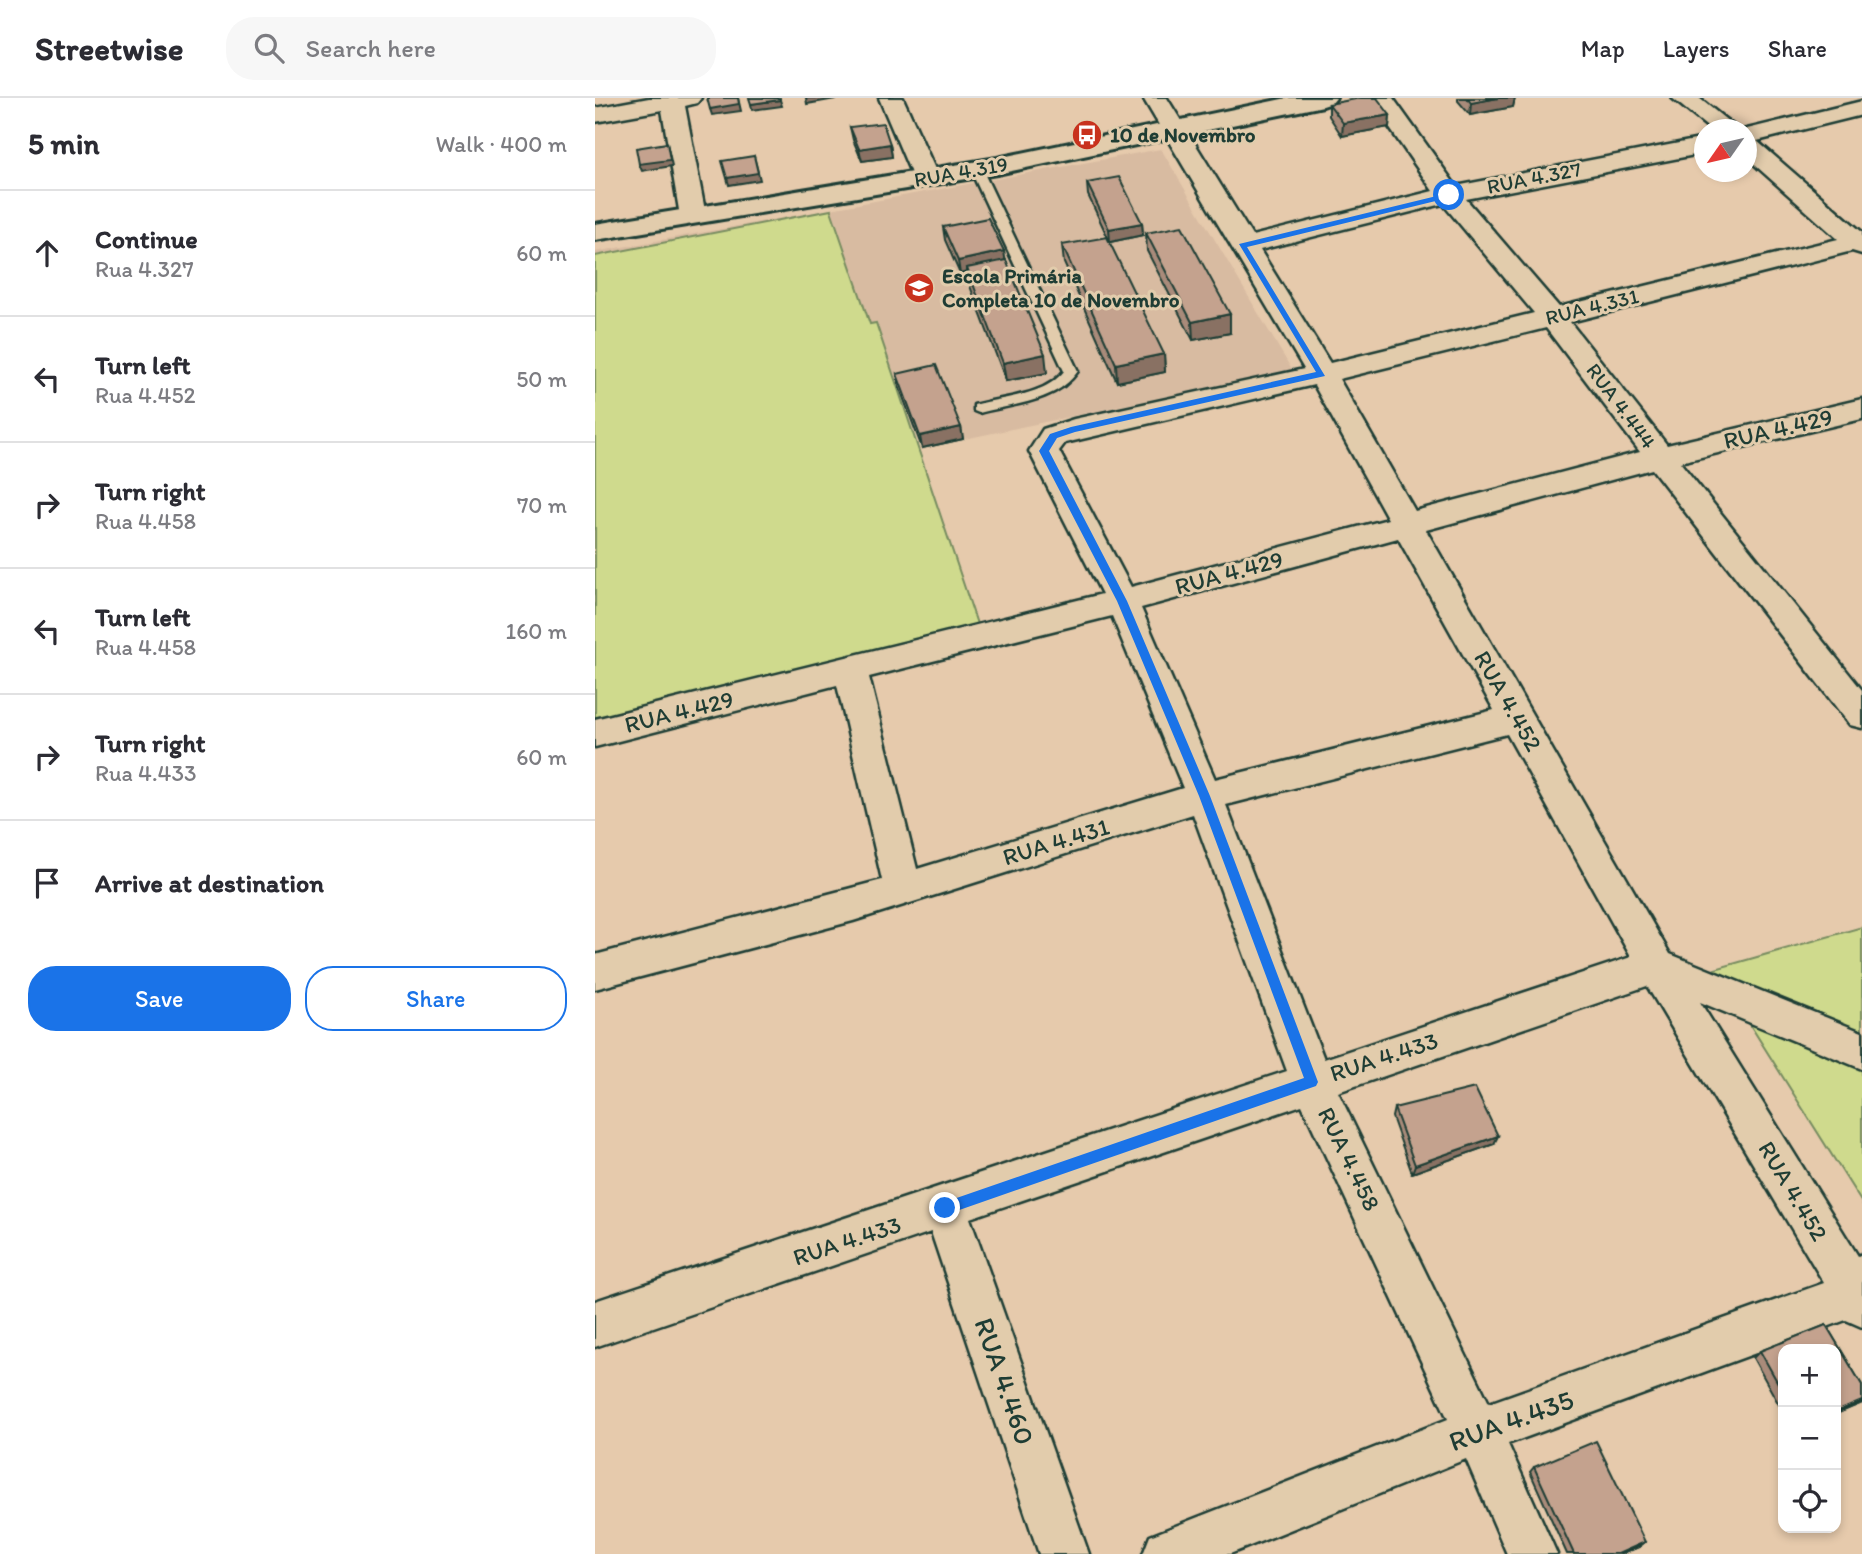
<!DOCTYPE html>
<html lang="en">
<head>
<meta charset="utf-8">
<style>
  body { margin:0; font-family:Itim,sans-serif; background:#f7f7f7; color:#2b2b33 }
  .controls { position:absolute; right:21px; bottom:21px; display:grid; overflow:hidden; border-radius:14px; box-shadow:0 4px 10px #0003 }
  .controls button { width:63px; height:63px; display:grid; place-items:center; padding:0; border:0; border-bottom:2px solid #e1e1e2; background:#fff; color:#2b2b33; font:35px sans-serif }
  .compass { position:absolute; left:1099px; top:21px; width:63px; height:63px; border-radius:50%; background:#fff; box-shadow:0 4px 10px #0003; rotate:236deg }
  .stop { position:absolute; width:21px; height:21px; margin:-16px; border:5px solid #1a73e8; border-radius:50%; background:#fff }
  .stop.end { background:#1a73e8; border-color:#fff; box-shadow:0 2px 7px #0008 }
  .list { margin:0; padding:0; list-style:none }
  h2 { display:flex; justify-content:space-between; align-items:center; height:91px; margin:0; padding:0 28px; font-size:30px }
  h2 small { font-size:23px; font-weight:400; color:#7c7c81 }
  .list li { display:grid; grid-template-columns:46px 1fr auto; gap:21px; align-items:center; box-sizing:border-box; height:126px; padding:0 28px; border-top:2px solid #e1e1e2 }
  .list b { display:block; font-size:26px; white-space:nowrap }
  .list p { margin:0; font-size:23px; white-space:nowrap; color:#7c7c81 }
  .list em { font-size:23px; font-style:normal; color:#7c7c81 }
  .actions { display:flex; gap:14px; padding:21px 28px }
  .actions a { flex:1; padding:16px 0; border:2px solid #1a73e8; border-radius:28px; text-align:center; font-size:24px; color:#1a73e8 }
  .actions .main { background:#1a73e8; color:#fff }
  .icon { flex:none; width:38px; height:38px; fill:none; stroke:currentColor; stroke-width:2; stroke-linecap:round; stroke-linejoin:round }
  .map { position:relative; flex:none; width:1267px; height:1456px; overflow:hidden }
  header { display:flex; align-items:center; gap:42px; box-sizing:border-box; height:98px; padding:0 35px; background:#fff; border-bottom:2px solid #e1e1e2 }
  header strong { font-size:33px }
  nav { display:flex; gap:38px; margin-inline-start:auto; font-size:24px }
  .search { width:490px; height:63px; background:#f7f7f7; display:flex; align-items:center; gap:18px; box-sizing:border-box; padding:0 24px; border-radius:28px; color:#7c7c81; font-size:26px }
  main { display:flex }
  aside { flex:1; background:#fff }
  .map>svg:first-child { display:block }
  .built { fill:#d8bba1 }
  .green { fill:#cfda8d; stroke:#778c60; stroke-width:2 }
  .lines { fill:none; stroke-linecap:round; stroke-linejoin:round }
  .service-casing { stroke:#1f3d34; stroke-width:5 }
  .minor-casing { stroke:#1f3d34; stroke-width:5 }
  .tertiary-casing { stroke:#1f3d34; stroke-width:6 }
  .service { fill:#e2ccac; fill-rule:evenodd }
  .minor { fill:#e2ccac; fill-rule:evenodd }
  .tertiary { fill:#e2ccac; fill-rule:evenodd }
  .wall { fill:#a98b7a; stroke:#1f3d34; stroke-width:2 }
  .shaded-wall { fill:#897163; stroke:#1f3d34; stroke-width:2 }
  .building { fill:#c4a28e; stroke:#1f3d34; stroke-width:2 }
  .route { fill:#1a73e8 }
  .labels { text-anchor:middle; stroke-width:6; stroke-linejoin:round; paint-order:stroke }
  .far-poi-label { font-size:21px; font-weight:bold; fill:#1f3d34; stroke:#e2ccac; text-anchor:start }
  .far-street-label { font-size:21px; fill:#1f3d34; stroke:#e2ccac }
  .street-label { font-size:24px; fill:#1f3d34; stroke:#e2ccac }
  .near-street-label { font-size:28px; fill:#1f3d34; stroke:#e2ccac }
</style>
</head>
<body>
<header>
<strong>Streetwise</strong>
<div class="search"><svg class="icon" aria-label="search" viewBox="0 0 24 24"><circle cx="10" cy="10" r="6"/><path d="M15 15l6 6"/></svg>Search here</div>
<nav><a>Map</a><a>Layers</a><a>Share</a></nav>
</header>
<main>
<aside>
<h2>5 min<small>Walk · 400 m</small></h2>
<ul class="list">
<li><svg class="icon" aria-label="ahead" viewBox="0 0 24 24"><path d="M12 20V5M6 11l6-6 6 6"/></svg><div><b>Continue</b><p>Rua 4.327</p></div><em>60 m</em></li>
<li><svg class="icon" aria-label="left" viewBox="0 0 24 24"><path d="M17 20v-9H6M10 6l-5 5 5 5"/></svg><div><b>Turn left</b><p>Rua 4.452</p></div><em>50 m</em></li>
<li><svg class="icon" aria-label="right" viewBox="0 0 24 24"><path d="M7 20v-9h11M14 6l5 5-5 5"/></svg><div><b>Turn right</b><p>Rua 4.458</p></div><em>70 m</em></li>
<li><svg class="icon" aria-label="left" viewBox="0 0 24 24"><path d="M17 20v-9H6M10 6l-5 5 5 5"/></svg><div><b>Turn left</b><p>Rua 4.458</p></div><em>160 m</em></li>
<li><svg class="icon" aria-label="right" viewBox="0 0 24 24"><path d="M7 20v-9h11M14 6l5 5-5 5"/></svg><div><b>Turn right</b><p>Rua 4.433</p></div><em>60 m</em></li>
<li><svg class="icon" aria-label="arrive" viewBox="0 0 24 24"><path d="M6 21V4h12l-3 4 3 4H6"/></svg><div><b>Arrive at destination</b></div></li>
</ul>
<div class="actions"><a class="main">Save</a><a>Share</a></div>
</aside>
<div class="map">
<svg width="1267" height="1456" viewBox="0 0 1267 1456">
  <rect width="100%" height="100%" fill="#e6caac"/>
  <filter id="ink" filterUnits="userSpaceOnUse"><feTurbulence type="fractalNoise" baseFrequency=".0143" numOctaves="2"/><feDisplacementMap in="SourceGraphic" scale="14" xChannelSelector="R" yChannelSelector="G"/><feConvolveMatrix kernelMatrix="1 2 1 2 8 2 1 2 1" color-interpolation-filters="sRGB"/></filter>
  <g filter="url(#ink)">
    <path class="built" d="M566,51l131,221 -370,78 -47,-125 -280,58v-129z"/>
    <path class="green" d="M236,112l39,114 6,-1 105,313 -386,97v-477z
      M1267,829v276l-147,-234z"/>
    <g class="lines">
      <g class="service-casing">
        <path id="service" d="M381,67l6,4 96,202c-21,31 -65,33 -99,42l-5,-2v-6c29,-8 71,-9 90,-34l-94,-202z"/>
      </g>
      <g class="minor-casing">
        <path id="minor" d="M54,0h52l-4,5 -12,3 21,110 -4,6h-18l-4,-6 -18,-106 -67,12v-14z
          M284,0h24l36,80 -4,5h-18l-4,-5z
          M548,0h24l85,138 181,-45 -64,-93h24l63,88 249,-48v15l-239,46 93,108 279,-68 -91,-81v-28h-4l119,-29v14l-105,26 105,91v22l-10,-3 -282,71 97,123 195,-46v20l-182,43 182,228v38l-12,-3 -198,-256 -226,61 244,424 192,78v37l-162,-67 158,254 4,-2v73l-16,-7 -338,124 49,110h-50l-41,-95 -236,95h-87l7,-18 298,-117 -146,-314 -332,113 119,336h-50l-108,-322 -336,115v-46l692,-230 -94,-257 -340,107 -258,68v-34l287,-75 -45,-195 -242,62v-28l507,-125 -73,-143 14,-22 31,-10 230,-50zM848,106l91,109 -204,50 -70,-113zM951,230l94,124 -225,59 -76,-132zM719,287l74,134 -257,68 -72,-136 6,-8zM803,440l96,172 -279,69 -74,-171zM517,518l71,172 -266,81 -48,-192zM912,636l124,223 -307,102 -98,-254zM1052,888l177,297 -335,120 -151,-311z
          M1077,0h27l40,32h-28z"/>
      </g>
      <g class="tertiary-casing">
        <path id="tertiary" d="M692,0h49l-4,5 -9,3 -326,68 -402,66v-16l402,-66z"/>
      </g>
      <use href="#service" class="service"/>
      <use href="#minor" class="minor"/>
      <use href="#tertiary" class="tertiary"/>
    </g>
    <path class="wall" d="M863,0h57l-2,9 -43,8 -12,-14z
      M734,6l61,11 -1,12 -47,9 -13,-20z
      M255,29l40,17 2,13 -30,4 -9,-21z
      M492,85l55,40 1,12 -33,7 -22,-47z
      M348,129l62,33 42,113 -41,8 -36,-95 -3,-14 -7,2 -15,-34z
      M551,135l84,100 -37,7 -46,-89z
      M467,147l102,109 1,18 -48,10 -53,-119z
      M302,276l64,53 2,12 -41,9 -23,-62z
      M799,1010l100,36 -82,29 -20,-56z
      M1231,1227l36,60v18l-26,11v-65h-53v63l-30,-54 7,-7z
      M939,1369l111,75 -6,5 -17,7h-55l-37,-82z"/>
    <path class="shaded-wall" d="M143,0l3,13 -29,4 -2,-6z
      M211,0h30v1l-29,5z
      M903,0h17l-2,9 -43,8 1,-12z
      M185,2l2,6 -30,4 -1,-6z
      M795,17l-1,12 -47,9 1,-13z
      M72,45l5,23 -30,5 -3,-7z
      M295,46l2,13 -30,4 -3,-12z
      M159,58l6,24 -31,5 -2,-7z
      M547,125l1,12 -33,7 -1,-13z
      M409,153l2,13 -39,4v4l-7,2 -2,-13z
      M635,216v19l-37,7 -1,-18z
      M450,256l2,19 -41,8 -3,-18z
      M569,256l1,18 -48,10 -1,-18z
      M366,329l2,12 -41,9 -2,-12z
      M903,1038l-4,8 -82,29 3,-8z
      M1267,1303v2l-26,11v-2z
      M1050,1444l-6,5 -17,7h-4z"/>
    <path class="building" d="M112,0h31l1,6 -29,5z
      M154,0h31v2l-29,4z
      M766,0h16l13,17 -47,8 -14,-19z
      M872,0h31l-27,5z
      M288,25l7,21 -31,5 -9,-22z
      M72,45l3,17 -31,4 -3,-16z
      M159,58l4,17 -31,5 -5,-17z
      M524,79l23,46 -33,6 -22,-46z
      M393,120l16,33 -46,10 -15,-34z
      M587,128l48,88 -38,8 -46,-89z
      M512,139l57,117 -48,10 -54,-119z
      M411,162l39,94 -42,9 -36,-95z
      M341,267l25,62 -41,9 -23,-62z
      M880,990l23,48 -83,29 -21,-57z
      M1231,1227l36,60v16l-26,11v-63h-53v43l-23,-41z
      M1001,1343l49,101 -27,12h-44l-40,-87z"/>
  </g>
  <path class="route" d="M854,95l3,4 -205,50 78,129 -250,56 -18,6 -8,13 78,150 83,195 108,286 -2,4 -371,129 -4,-2 -2,-5 6,-6 359,-124 -105,-282 -82,-195 -78,-150 11,-17 21,-7 245,-55 -77,-128z"/>
  <defs>
    <g id="bus-disc" transform="scale(1.575)"><circle r="9.5" fill="#c8321e" stroke="#e2ccac"/><path d="M-5-6H5V4H4V6H2V4H-2V6H-4V4H-5ZM-3.5-4V0h7V-4ZM-3.5 1.2v1.5H-2V1.2ZM2 1.2v1.5H3.5V1.2Z" fill="#fff"/></g>
    <g id="school-disc" transform="scale(1.575)"><circle r="9.5" fill="#c8321e" stroke="#e2ccac"/><path d="M0-5L7-2L0 1L-7-2ZM-4 1L0 2.5L4 1V4Q0 6-4 4Z" fill="#fff"/></g>
  </defs>
  <g fill-rule="evenodd">
    <use href="#bus-disc" x="492" y="37"/>
    <use href="#school-disc" x="324" y="190"/>
  </g>
  <g class="labels">
    <g class="far-poi-label">
      <text x="515" y="44">10 de Novembro</text>
      <text x="347" y="185">Escola Primária<tspan x="347" dy="24">Completa 10 de Novembro</tspan></text>
    </g>
    <g class="far-street-label">
      <text transform="translate(366 74) rotate(-10)" y="7">RUA 4.319</text>
      <text transform="translate(939 80) rotate(-11)" y="7">RUA 4.327</text>
      <text transform="translate(997 209) rotate(-14)" y="7">RUA 4.331</text>
      <text transform="translate(1026 308) rotate(53)" y="7">RUA 4.444</text>
    </g>
    <g class="street-label">
      <text transform="translate(1183 331) rotate(-13)" y="8">RUA 4.429</text>
      <text transform="translate(634 475) rotate(-15)" y="8">RUA 4.429</text>
      <text transform="translate(913 603) rotate(60)" y="8">RUA 4.452</text>
      <text transform="translate(84 614) rotate(-14)" y="8">RUA 4.429</text>
      <text transform="translate(461 744) rotate(-17)" y="8">RUA 4.431</text>
      <text transform="translate(789 959) rotate(-18)" y="8">RUA 4.433</text>
      <text transform="translate(754 1061) rotate(64)" y="8">RUA 4.458</text>
      <text transform="translate(1198 1093) rotate(59)" y="8">RUA 4.452</text>
      <text transform="translate(252 1143) rotate(-18)" y="8">RUA 4.433</text>
    </g>
    <g class="near-street-label">
      <text transform="translate(410 1283) rotate(71)" y="10">RUA 4.460</text>
      <text transform="translate(916 1322) rotate(-20)" y="10">RUA 4.435</text>
    </g>
  </g>
</svg>
<div class="controls">
<button>+</button>
<button>−</button>
<button><svg class="icon" aria-label="locate" viewBox="0 0 24 24"><circle cx="12" cy="12" r="6"/><path d="M12 2v4M12 18v4M2 12h4M18 12h4"/></svg></button>
</div>
<svg class="compass" viewBox="-18 -18 36 36"><path d="M0-13l5 13h-10z" fill="#e53935"/><path d="M0 13l5-13h-10z" fill="#7c7c81"/></svg>
<div class="stop" style="left:854px;top:97px"></div>
<div class="stop end" style="left:350px;top:1110px"></div>
</div>
</main>
</body>
</html>
